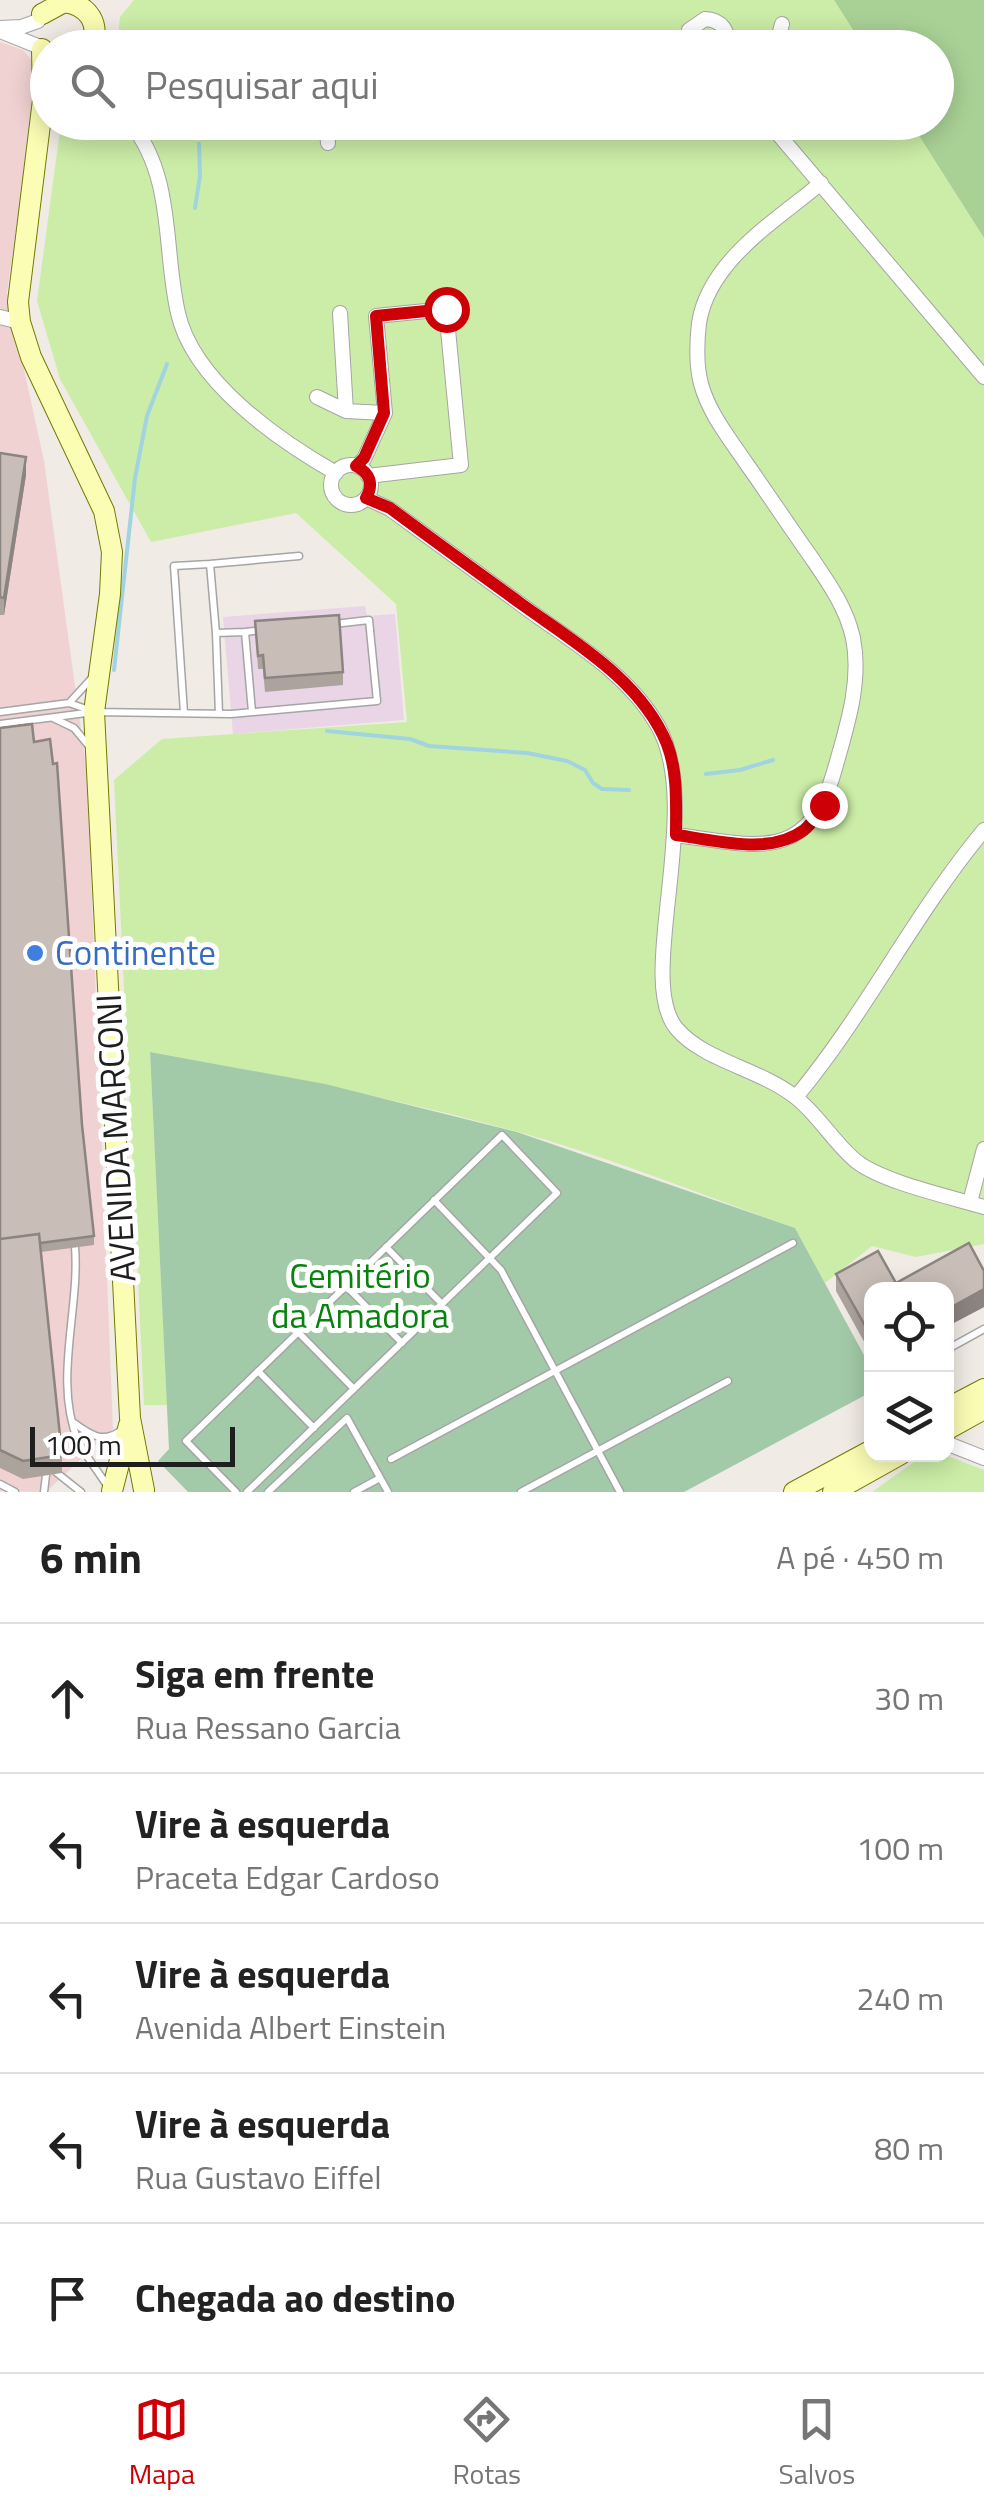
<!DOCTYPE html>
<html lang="pt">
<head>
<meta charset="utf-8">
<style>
  body { margin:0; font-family:"Titillium Web",sans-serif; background:#f6f6f6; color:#222 }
  .controls { position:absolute; right:30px; bottom:30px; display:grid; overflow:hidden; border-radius:20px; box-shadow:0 5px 25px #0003 }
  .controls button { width:90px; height:90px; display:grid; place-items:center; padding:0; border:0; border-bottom:2px solid #e0e0e0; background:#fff; color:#222; font:50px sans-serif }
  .scale { position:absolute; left:30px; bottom:25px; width:205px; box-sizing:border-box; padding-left:10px; border:5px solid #1e1e1e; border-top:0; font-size:28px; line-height:35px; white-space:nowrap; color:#1e1e1e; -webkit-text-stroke:8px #fff; paint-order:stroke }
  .stop { position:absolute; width:30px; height:30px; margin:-22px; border:8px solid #cc0006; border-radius:50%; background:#fff }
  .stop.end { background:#cc0006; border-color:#fff; box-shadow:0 2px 10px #0008 }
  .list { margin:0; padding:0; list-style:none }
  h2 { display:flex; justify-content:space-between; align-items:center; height:130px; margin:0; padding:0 40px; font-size:42px }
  h2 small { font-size:32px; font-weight:400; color:#767676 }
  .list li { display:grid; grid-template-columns:65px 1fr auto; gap:30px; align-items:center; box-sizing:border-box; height:150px; padding:0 40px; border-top:2px solid #e0e0e0 }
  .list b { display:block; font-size:38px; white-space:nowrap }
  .list p { margin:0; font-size:32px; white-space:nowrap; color:#767676 }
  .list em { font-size:32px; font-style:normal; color:#767676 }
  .icon { flex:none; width:55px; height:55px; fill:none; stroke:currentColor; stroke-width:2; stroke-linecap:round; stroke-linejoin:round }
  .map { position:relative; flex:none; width:984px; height:1492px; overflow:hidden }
  .search { position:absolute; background:#fff; box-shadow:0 5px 25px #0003; left:30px; right:30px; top:30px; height:110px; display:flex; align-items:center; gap:25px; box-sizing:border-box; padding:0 35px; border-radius:55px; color:#767676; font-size:38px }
  .sheet { height:880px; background:#fff }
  nav { display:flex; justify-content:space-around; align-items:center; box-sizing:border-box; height:140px; border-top:2px solid #e0e0e0; background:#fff; font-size:28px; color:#767676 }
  nav a { display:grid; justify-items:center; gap:5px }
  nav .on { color:#cc0006 }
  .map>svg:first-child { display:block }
  .commercial { fill:#f1d2d2 }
  .industrial { fill:#e9d5e6 }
  .grass { fill:#cbeda7 }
  .forest { fill:#a9d196 }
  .cemetery { fill:#a3caa8 }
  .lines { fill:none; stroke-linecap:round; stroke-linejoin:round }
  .stream { stroke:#a2d3e0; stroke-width:4 }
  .lane-casing { stroke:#a5a5a5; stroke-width:9 }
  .street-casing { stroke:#a5a5a5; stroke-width:16 }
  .secondary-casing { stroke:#717a00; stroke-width:22 }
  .lane { stroke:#fff; stroke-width:6 }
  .street { stroke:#fff; stroke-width:14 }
  .secondary { stroke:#fbfdb5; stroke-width:20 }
  .wall { fill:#aca39d }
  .shaded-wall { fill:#8c8480 }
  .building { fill:#c8bdb7; stroke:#8c8480; stroke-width:2.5 }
  .route { stroke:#cc0006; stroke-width:12 }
  .shop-dot { fill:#3f7fe0; stroke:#fff; stroke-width:4 }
  .labels { text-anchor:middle; stroke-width:10; stroke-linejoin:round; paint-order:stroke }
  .shop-label { font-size:35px; fill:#366cbe; stroke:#fff; text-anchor:start }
  .street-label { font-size:35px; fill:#1e1e1e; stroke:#fff }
  .park-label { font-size:35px; fill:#06820d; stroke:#fff }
</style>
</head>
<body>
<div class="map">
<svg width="984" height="1492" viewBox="0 0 984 1492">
  <rect width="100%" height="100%" fill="#f0ebe4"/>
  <path class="commercial" d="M0,42l23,8 7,8 8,23 -31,211 37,169 43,312 26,656 -67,63 -46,-1z"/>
  <path class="industrial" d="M365,606l2,10 28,-2 9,106 -171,14 -10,-117z"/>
  <path class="grass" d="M134,0h700l30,47 -747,1 3,-31z
    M61,123h850l73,115v1006l-68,13 -44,-11 -47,37 -30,-55c-93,-33 -185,-71 -280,-97 -121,-33 -242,-57 -365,-79l17,353h-23l-30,-625 48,-41 245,-17 -11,-118 -100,-91 -145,29 -91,-163 -23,-78z
    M924,1455h21l39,15v22h-112z"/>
  <path class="forest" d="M834,0h150v238l-73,-115 25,-1v-74l-72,-1z"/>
  <path class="cemetery" d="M150,1052l175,32 192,48 278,96 76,140v24l-187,100h-496l-30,-31 11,-12z"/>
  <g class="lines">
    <path class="stream" d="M195,208l5,-32 -1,-32
      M114,670l21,-192 12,-62 20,-52
      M327,731l83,8 19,7 98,7 40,8 18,9 8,13 9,6 27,1
      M706,774l34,-4 33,-10"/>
    <g class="lane-casing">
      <path id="lane" d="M210,564l89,-8
        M216,633l29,-1
        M70,702l21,-23
        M0,712l69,-9 23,8
        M252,712l-7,-80 17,-2
        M184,713l-10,-147 36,-2 6,69 3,81
        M53,718l21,10 15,18
        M0,724l94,-12 137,2 146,-13 -8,-81 -35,4
        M434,1200l67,70 119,222
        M75,1247c5,62 -22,134 3,194 8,16 20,30 30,46
        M386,1247l56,57
        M346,1286l56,57
        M298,1332l56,57
        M946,1350l38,-21
        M258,1371l56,57
        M74,1423c15,11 29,21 46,8
        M391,1459l402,-216
        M57,1473l24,19
        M0,1484l15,8
        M44,1492l2,-17
        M236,1492l-50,-51 316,-306 55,58 -310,299
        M268,1492l79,-74 41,74
        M354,1492l26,-14
        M521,1492l207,-111"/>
    </g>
    <g class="street-casing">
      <path id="street" d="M0,28l21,-1 17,-6
        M0,31l40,16
        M689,48v-18l16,-11c17,1 25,12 21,29
        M776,48l6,-24
        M130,122c45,56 33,126 48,191 15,68 100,127 158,160
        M326,122l2,21
        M768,122l216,255
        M340,313l6,98
        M0,317l20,5
        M317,397l29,14 39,2
        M331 485a20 20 0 1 1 40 0a20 20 0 1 1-40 0Z
        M357,466l7,-7 21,-46 -9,-97 70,-7 15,156 -93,11
        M366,498l24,11c47,34 94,68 140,102 46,33 100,65 128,115 47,84 -24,254 19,303 26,31 82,40 117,67 24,18 39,46 62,65 26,21 95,36 128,46
        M676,835c79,10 131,30 158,-63 12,-43 28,-89 19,-134 -7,-31 -25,-56 -42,-81 -22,-31 -43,-63 -65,-94 -17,-25 -37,-50 -45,-79 -5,-19 -4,-43 -2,-61 10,-63 77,-102 122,-140
        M796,1097c70,-84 118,-183 188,-267
        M970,1202l14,-53
        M946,1443l38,15"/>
    </g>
    <g class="secondary-casing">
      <path id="secondary" d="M42,14l22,-12c25,3 37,22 27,46
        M42,49l1,51 -25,202 2,20 11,35 73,154 8,41 -2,42 -16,118 36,706 14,72
        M946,1409l38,-20
        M946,1430l38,-21
        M112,1491l17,-66
        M794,1492l78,-42
        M833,1492l68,-38"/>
    </g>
    <use href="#lane" class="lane"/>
    <use href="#street" class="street"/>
    <use href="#secondary" class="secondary"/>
  </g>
  <path class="wall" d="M0,453l26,22 -22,140h-4z
    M255,621l88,51v13l-78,7 -2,-23h-5z
    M0,728l82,397 12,111v9l-53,7 21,203v18l-39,6 -23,-11z
    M984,1271v36l-38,20v-37h-74v66l-36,-65v-17l60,9z"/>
  <path class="shaded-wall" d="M26,457v18l-22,140v-17z
    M984,1289v18l-38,20v-17z"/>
  <path class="building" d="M0,453l26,4 -22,141 -4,-1z
    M339,615l4,57 -78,6 -2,-23 -5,1 -3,-35z
    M32,724l2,18 16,-3 3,25 4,-1 25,362 12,111 -54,7 -1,-9 -39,5v-511z
    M39,1234l23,221 -39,6 -23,-11v-211z
    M969,1243l15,28v18l-38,21v-20h-74v48l-36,-64 42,-23 18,32z"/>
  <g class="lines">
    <path class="route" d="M446,309l-70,7 8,97 -20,45 -8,8c14,7 18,18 10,32l24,10c43,32 86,63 130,95 54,39 121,77 147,141 11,29 9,60 9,91 40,5 93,21 128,-5 8,-6 14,-17 20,-25"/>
  </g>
  <circle class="shop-dot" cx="35" cy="953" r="10"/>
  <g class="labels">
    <g class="shop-label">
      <text x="55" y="965">Continente</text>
    </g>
    <g class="street-label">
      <text transform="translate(116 1138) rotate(-93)" y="12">AVENIDA MARCONI</text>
    </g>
    <g class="park-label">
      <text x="360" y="1288">Cemitério<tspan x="360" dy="40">da Amadora</tspan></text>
    </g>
  </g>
</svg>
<div class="controls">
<button><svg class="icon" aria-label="locate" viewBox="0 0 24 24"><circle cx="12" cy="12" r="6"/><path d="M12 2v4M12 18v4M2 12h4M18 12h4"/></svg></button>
<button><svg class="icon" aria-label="layers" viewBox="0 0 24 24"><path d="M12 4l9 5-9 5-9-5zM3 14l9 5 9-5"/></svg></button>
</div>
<div class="scale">100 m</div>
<div class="stop" style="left:446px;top:309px"></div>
<div class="stop end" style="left:824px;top:805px"></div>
<div class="search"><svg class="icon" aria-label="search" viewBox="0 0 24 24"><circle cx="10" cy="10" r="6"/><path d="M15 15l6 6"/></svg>Pesquisar aqui</div>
</div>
<section class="sheet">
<h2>6 min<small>A pé · 450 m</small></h2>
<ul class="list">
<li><svg class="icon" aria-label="ahead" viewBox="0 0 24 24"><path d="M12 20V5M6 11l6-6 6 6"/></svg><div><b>Siga em frente</b><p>Rua Ressano Garcia</p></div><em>30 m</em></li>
<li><svg class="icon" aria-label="left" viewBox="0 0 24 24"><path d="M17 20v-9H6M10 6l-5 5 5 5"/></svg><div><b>Vire à esquerda</b><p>Praceta Edgar Cardoso</p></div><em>100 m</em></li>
<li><svg class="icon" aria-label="left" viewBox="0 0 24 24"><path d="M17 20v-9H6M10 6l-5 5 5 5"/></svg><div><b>Vire à esquerda</b><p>Avenida Albert Einstein</p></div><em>240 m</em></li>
<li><svg class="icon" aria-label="left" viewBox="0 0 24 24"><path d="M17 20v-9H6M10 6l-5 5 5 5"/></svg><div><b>Vire à esquerda</b><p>Rua Gustavo Eiffel</p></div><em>80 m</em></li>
<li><svg class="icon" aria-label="arrive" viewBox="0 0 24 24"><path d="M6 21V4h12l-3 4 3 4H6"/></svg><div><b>Chegada ao destino</b></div></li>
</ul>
</section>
<nav>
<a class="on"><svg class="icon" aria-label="map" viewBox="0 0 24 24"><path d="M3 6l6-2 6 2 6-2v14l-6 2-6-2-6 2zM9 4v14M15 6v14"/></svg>Mapa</a>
<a><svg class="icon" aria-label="directions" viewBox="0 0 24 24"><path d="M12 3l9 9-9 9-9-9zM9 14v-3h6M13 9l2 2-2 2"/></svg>Rotas</a>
<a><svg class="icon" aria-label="saved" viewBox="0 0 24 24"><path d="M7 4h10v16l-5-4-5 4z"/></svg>Salvos</a>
</nav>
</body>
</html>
